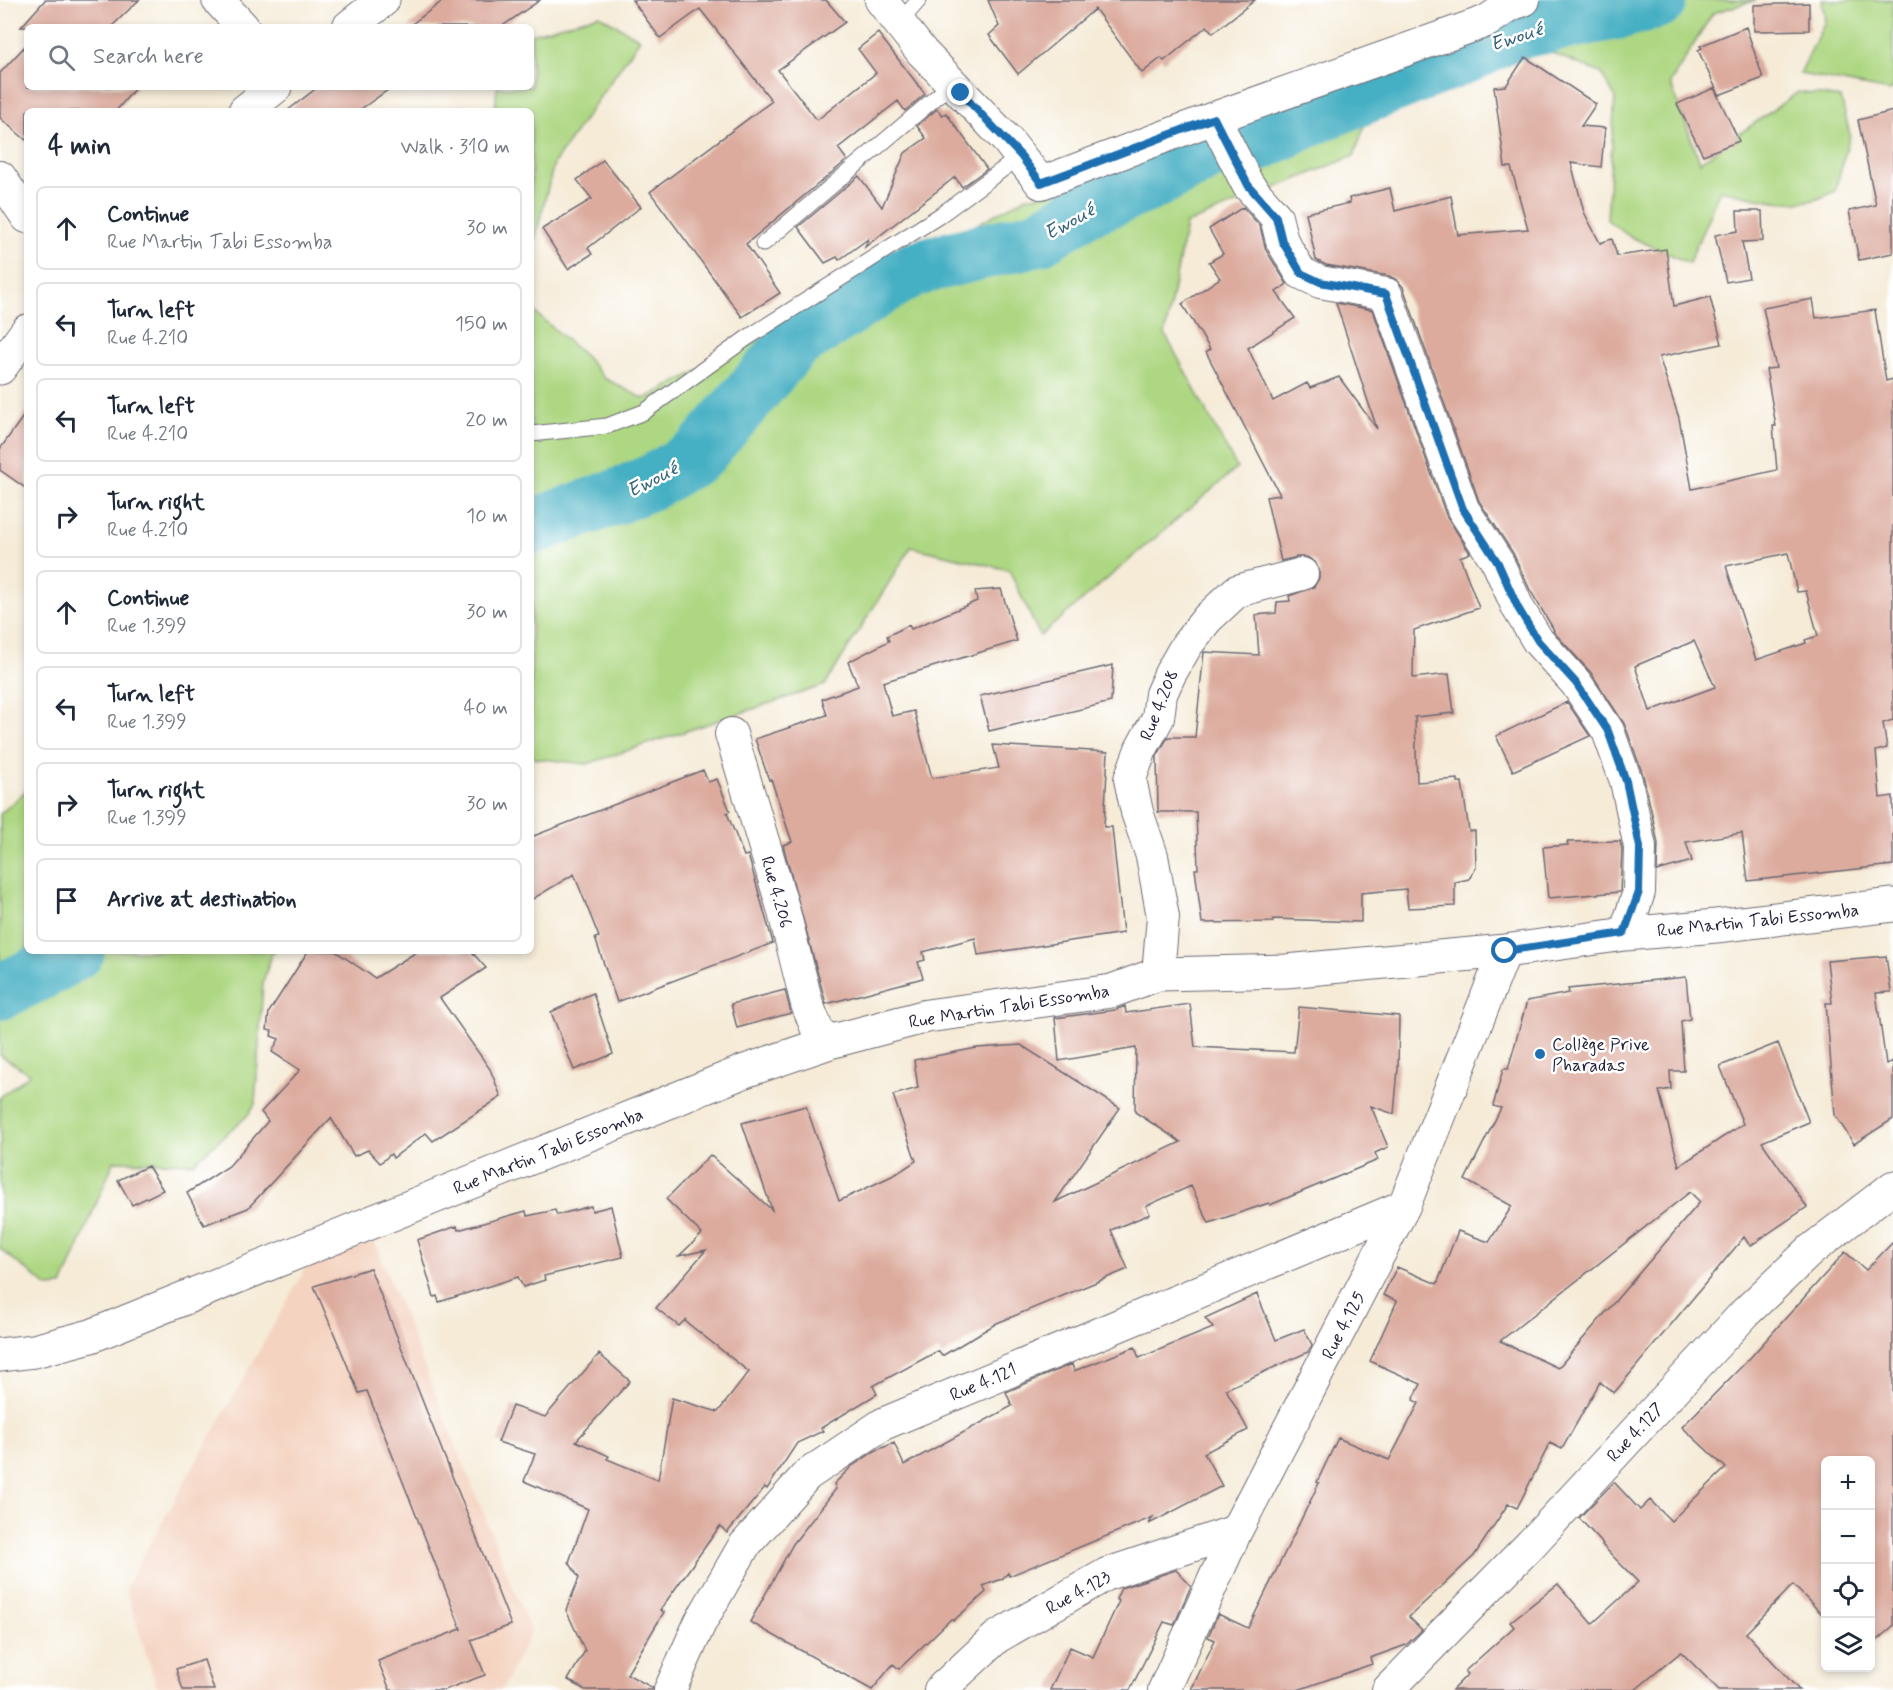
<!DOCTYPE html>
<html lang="en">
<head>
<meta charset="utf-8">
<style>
  body { margin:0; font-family:Mynerve,sans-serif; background:#f6f6f7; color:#1f2937 }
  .controls { position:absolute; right:18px; bottom:18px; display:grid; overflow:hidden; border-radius:9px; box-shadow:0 3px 9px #0003 }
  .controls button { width:54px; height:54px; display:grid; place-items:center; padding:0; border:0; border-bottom:2px solid #e0e1e3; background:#fff; color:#1f2937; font:30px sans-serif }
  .stop { position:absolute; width:18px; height:18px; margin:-14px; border:4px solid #1f6fb2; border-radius:50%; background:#fff }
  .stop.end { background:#1f6fb2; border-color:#fff; box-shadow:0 2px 6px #0008 }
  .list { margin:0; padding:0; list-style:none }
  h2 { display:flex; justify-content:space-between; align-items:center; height:78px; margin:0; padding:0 24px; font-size:26px }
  h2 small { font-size:20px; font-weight:400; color:#747a83 }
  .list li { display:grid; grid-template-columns:39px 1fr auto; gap:18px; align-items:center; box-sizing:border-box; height:84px; margin:0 12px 12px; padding:0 12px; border:2px solid #e0e1e3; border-radius:9px }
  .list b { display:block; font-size:22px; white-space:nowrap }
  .list p { margin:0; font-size:20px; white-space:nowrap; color:#747a83 }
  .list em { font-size:20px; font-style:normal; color:#747a83 }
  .icon { flex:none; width:33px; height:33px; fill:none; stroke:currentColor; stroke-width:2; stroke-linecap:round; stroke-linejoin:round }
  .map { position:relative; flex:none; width:1893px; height:1690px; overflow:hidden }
  .search { position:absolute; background:#fff; box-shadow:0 3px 9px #0003; left:24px; top:24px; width:510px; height:66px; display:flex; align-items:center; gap:15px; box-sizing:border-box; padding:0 21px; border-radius:9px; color:#747a83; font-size:22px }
  .panel { position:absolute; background:#fff; box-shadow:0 3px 9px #0003; left:24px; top:108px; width:510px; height:846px; border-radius:9px }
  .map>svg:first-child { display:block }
  .built { fill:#f4d3c0 }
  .green { fill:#add782; stroke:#687c5e; stroke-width:1.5 }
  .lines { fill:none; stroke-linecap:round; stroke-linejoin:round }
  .river { stroke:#45afc3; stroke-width:56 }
  .building { fill:#dcab9e; fill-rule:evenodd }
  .lane-casing { stroke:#6c6872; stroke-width:17 }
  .street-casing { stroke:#6c6872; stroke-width:34 }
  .secondary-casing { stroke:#6c6872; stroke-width:35 }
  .primary-casing { stroke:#6c6872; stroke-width:35 }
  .lane { stroke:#fff; stroke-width:15 }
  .street { stroke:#fff; stroke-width:32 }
  .secondary { stroke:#fff; stroke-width:33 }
  .primary { stroke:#fff; stroke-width:33 }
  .route { stroke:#1f6fb2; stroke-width:8 }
  .poi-dot { fill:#1f6fb2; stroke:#fff; stroke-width:2 }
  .labels { text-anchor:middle; stroke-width:5; stroke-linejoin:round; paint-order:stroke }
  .street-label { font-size:18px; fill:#22223b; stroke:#fff }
  .poi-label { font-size:18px; fill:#22223b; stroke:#fff; text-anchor:start }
  .water-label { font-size:20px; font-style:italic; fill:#326178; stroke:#fff }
</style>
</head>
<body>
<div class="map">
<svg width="1893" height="1690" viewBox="0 0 1893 1690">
  <rect width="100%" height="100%" fill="#fff"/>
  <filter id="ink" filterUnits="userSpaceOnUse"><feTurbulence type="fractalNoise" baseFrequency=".0167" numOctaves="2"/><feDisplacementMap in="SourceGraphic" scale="12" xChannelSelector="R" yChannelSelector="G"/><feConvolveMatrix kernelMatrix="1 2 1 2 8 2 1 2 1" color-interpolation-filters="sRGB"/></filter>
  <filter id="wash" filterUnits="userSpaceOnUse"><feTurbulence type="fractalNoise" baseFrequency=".008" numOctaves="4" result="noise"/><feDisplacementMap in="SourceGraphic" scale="24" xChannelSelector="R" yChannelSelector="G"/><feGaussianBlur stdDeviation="1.35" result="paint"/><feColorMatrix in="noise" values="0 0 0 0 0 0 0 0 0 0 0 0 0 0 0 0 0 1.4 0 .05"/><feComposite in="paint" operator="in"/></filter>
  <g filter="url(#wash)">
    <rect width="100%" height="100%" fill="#f5ebd7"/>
    <path class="built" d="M374,1241l157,391 -29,58h-344l-33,-102 182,-322z"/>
    <path class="green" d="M1522,0h234l-43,13 -43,70 30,79 98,-70 43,6 9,37 -15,56c-35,22 -77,6 -115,-1l-31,73 -60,-27 -22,-16 8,-123 -14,-24 -79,-32 -82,35 -70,34 -16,46 -168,68 -21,110 72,134 -197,168 -31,-66 -98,-23 -86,138 -238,79 -54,-6 -2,-5v-444l54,47 19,22 40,21 242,-125 141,-77 39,-7z
      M1822,0h71v88l-3,3 -90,-17 25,-53z
      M599,15l41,24 -86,124 -23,93v-145h-36l2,-24h34v-53z
      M27,790v161h249l-4,2 -9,29 -8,122 -8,12 -54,47 -79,-2 -52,125 -14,1 -48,-38v-152l30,-23 -30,-19v-241z"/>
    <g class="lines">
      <path class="river" d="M531,527l85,-30 38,-16 44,-26 96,-112 109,-69 24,-9 112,-27 47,-29 61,-24 73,-38 37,-3 68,-32 146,-58 43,-22 107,-21 38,-11
        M0,992l51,-25 26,-16"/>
    </g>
    <g id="blocks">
      <path class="building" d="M45,0h94l-28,27h-90z
        M444,0h96l-39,27h-93z
        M632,0h194l19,22 -67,48 39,50 59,-47 -18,-24 20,-16 47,61 -20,17 -7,-10 -60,47 9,12 -101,84 34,49 -38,24 -92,-125 122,-91 -72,-92 -40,29z
        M988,0h267l-42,33 -6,-7 -43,35 -3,-3 -19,15 -47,-64 -77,65 -29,-39 10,-9z
        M1809,3v27l-55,1v-26z
        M1746,27l17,51 -44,17 -21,-45 4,-2 -2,-2z
        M27,44v43h109l-20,24h-89v30l-27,-23v-45z
        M1525,57l71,47 -15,22 24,2 -4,39 -30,-4 13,49 16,31 12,-4 5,17 49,-7 8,57 36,-9 12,47 -63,13 20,61 13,71 85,-19 -4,-44h3l-10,-57 10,-1 -13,-60 50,-9 3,19 59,-8 11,71 7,-2v341l-10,3 4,25 -11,3 4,47 13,-2v69l-145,16 -6,-48 -56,9 6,19 -35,10 1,-27 -6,-30 -9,-39 -18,-50 -34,-52 -38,-42 1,-1 -24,-40 -17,-37 -34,-52 -76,-214 -6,-7 -8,-4 -63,-11 -10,-5 -10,-47 44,-10 -1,-5 41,-10 5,23 56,-15 7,39 70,-6 -17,-62h-6l-11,-80 12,-1zM1788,553l9,39 9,-1 12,45 -13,4 1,3 -50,17 -30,-94zM1694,641l21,46 -65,24 -15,-45z
        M318,87h74l-34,24h-71z
        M1714,88l25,53 -36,14 -26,-51z
        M937,109l5,6 4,-2 41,56 -25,18 -7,-10 -90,70 3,-8 -29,21 -2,-3 -12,6 -27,-36 61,-51 23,31 23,-54 21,-15 -9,-12z
        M1893,111v142l-34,7 -10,-49 27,-6 -18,-85z
        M603,160l38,47 -53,41 4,6 -24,15 -26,-40 50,-30 -15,-19z
        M1243,207l17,19 6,24 21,34 -11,8 19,26 -47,30 25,53 34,-18 3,5 29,-11 38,52 -41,-126 37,7 73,205 24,38 -10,4 19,51 -65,22 -1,48 36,-4 5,39 -39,4 2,65 41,-3v3h4l7,49h6l1,37 -7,11 -14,3v24l-47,2 -2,-19 -45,4v29l-88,-3v3l-71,1 -7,-54h3l-2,-57h-38l-1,-56 11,-19h27l9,-85 55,3 -3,-40 20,-2 1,-11 13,-1 -1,-5 25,-9 5,-9v-8l-4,-8 -8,-5h-10l-16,4 -15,-64 14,-2 -74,-143 4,-3 -28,-45 38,-26 -11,-16 14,-8 -14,-25z
        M1737,211h25l1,30 -21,1 7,36 -23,4 -11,-47 23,-4z
        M27,411v78l-27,-19v-21z
        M1001,589l16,52 -134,41 9,34 22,-5 18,67 67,-10 -6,-23 115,7 -4,75h8l11,106 -145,22 -3,-17 -52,14 2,8 -7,2 5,16 -97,26 -43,-159 9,-3 -21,-63 -2,1 -14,-41 72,-24 -5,-16 36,-13 -10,-24 41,-21 -2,-5 22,-11 2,4 66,-28 -2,-10z
        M1113,665l-2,37 -122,29 -9,-35z
        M1567,702l23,34 -77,35 -17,-35z
        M703,770l5,12 9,-3 13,32 -3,2 17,43 4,-1 25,88 -156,59 -22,-64 4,-1 -25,-63 -43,26v-63z
        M1620,841l2,8 -2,43 -72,6 -5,-51 25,-2 -1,-3z
        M308,951h27l40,27 43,-27h53l15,17 -46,30 50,71 11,28 -68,44 -7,-8 -33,25 -2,-4 -11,9 -12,-13 -14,6 -23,-38 -83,90 -44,17 -17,-32 42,-27 39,-45 -7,-9 39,-42 -28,-18 7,-13 -8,-3 1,-5 -5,-1 2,-18z
        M1886,956l5,36 -15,1 10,71 7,-3v58l-39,25 -19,-29 -9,-112h6l-5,-42z
        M1686,977l4,42 -9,2 3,50h-14l1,18 -12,2 20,75 64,-42 -23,-58 58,-23 31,79 -47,20 45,65 -57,39 -6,-9 -130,156 -14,-11 -38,67 -12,-6 -33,65 -9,-4 -34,52 -65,61 13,13 -16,15 -36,13 2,6 -74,26h-107l24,-50 -7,-3 10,-23 30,14 71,-145 -2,-1 21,-44 51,22 30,-57 -6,-3 8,-16 -51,-23 27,-60 -14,-6 14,-28 40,17 21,-53 31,11 23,-36 -47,-26 36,-72 -8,-2 10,-37h5l19,-68 42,-8 -1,-4zM1690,1192l10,10 -142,166 -58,-27z
        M785,990l6,23 -54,15 -6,-24z
        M593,993l20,61 -39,16 -23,-58z
        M1190,1004l5,43 99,5 5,-45 100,9 -1,53 -4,45 -23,-8 17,41 -13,6 3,7 -108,45 -1,-2 -60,20 -18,-37 -45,20 4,8 -39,16 17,39 -131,54 -55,33 -4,-5 -65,35 4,8 -56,34 2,3 -26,12 -30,46 -2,-2 -38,46 -7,-7 -60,84 4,2 -37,62 26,14 -1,2h-67l-17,-10 17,-29 -19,-41 13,-32 -10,-16 19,-53 -64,-28 11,-27 -37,-12 14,-36 33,11 54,-63 31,27 -54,60 33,15 -2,3 51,21 14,-82 46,14 31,-40 -64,-51 1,-2 -7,7 -23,-18 50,-58 -27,6 23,-22 -36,-35 44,-44 62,55 -30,-87 64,-17 33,95 57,-27 20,-13 -23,-66 25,-7 -4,-28 63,-12 44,-3 99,63 -65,94 126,-60 -46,-30 1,-64 -77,13 -4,-43 60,-8 10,-4 1,7z
        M148,1166l15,24 -31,15 -14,-25z
        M591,1206l1,5 19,-5 12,51 -79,19 1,4 -22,7 -5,-10 -79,25 -2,-6 -3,1 -17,-57 40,-14 1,4 68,-19 1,5 28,-6 2,5z
        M1893,1242v384l-23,20v-185h-44v157l-33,-33 -47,48 53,57h-80l-38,-38 -46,38h-183l16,-16 -3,-3 49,-44 -4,-5 48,-38 34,40 46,-42 -36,-37 1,-1 -24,-26 35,-36 26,28 10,-10 21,21 55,-53 -44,-41 67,-68 96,-107 21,18z
        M370,1268l141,357 -40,15 14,35 -41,15h-54l-12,-29 83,-32 -94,-238 -8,2 -45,-107z
        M1257,1294l19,46 28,-11 8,16 -4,7 -82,37 22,41 -44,23 18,33 -73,38 4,-7 -144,59 -1,-3 -6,6 -19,7 3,6 -33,29 -2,-2 -52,50 -6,-5 -21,26 -122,-68 43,-78 43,-55 -2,-5 17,-17 24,-16 19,-8 10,22 108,-59 -6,-14 66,-28 2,7 61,-24 4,11 74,-30 -8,-10z
        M1176,1570l15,16 -17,39 -10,-3 -34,68h-80l20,-43 23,10 26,-56 -3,-2 5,-11z
        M204,1660l10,30h-31l-7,-21z"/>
    </g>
  </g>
  <g filter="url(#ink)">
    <use href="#blocks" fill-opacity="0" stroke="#6c6872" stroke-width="1.5"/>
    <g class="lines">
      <g class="lane-casing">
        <path id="lane" d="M900,22l19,-22
          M763,244l190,-161
          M531,434l76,-8 37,-14 103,-74 192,-122 82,-60"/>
      </g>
      <g class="street-casing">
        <path id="street" d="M218,0l25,27
          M881,0l41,52 85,88 34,43 173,-65 34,67 28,32 6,24 19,32 19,9 66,12 77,215 35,54 20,45 20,33 38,42 32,48 18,50 14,66 -1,45 -14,42
          M1214,118l273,-97 23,-16 14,-5
          M0,177l27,40
          M731,734l52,174 24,96 12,30 14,7
          M1158,974l5,-57 -11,-61 -15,-44 -7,-33 11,-30 17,-31 3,-24 9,-20 16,-28 21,-27 30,-28 65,-17
          M670,1690l30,-67 44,-77 63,-71 76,-51 521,-218
          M940,1690l57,-53 110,-63 129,-43
          M1164,1690l72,-159 168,-325 101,-255
          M1388,1690l143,-146 215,-232 65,-62 82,-63"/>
      </g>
      <g class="secondary-casing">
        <path id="secondary" d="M349,27l34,-27
          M245,111l30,-24
          M0,368l27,-37"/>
      </g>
      <g class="primary-casing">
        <path id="primary" d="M0,1355l34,-4 57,-15 654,-265 88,-30 94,-25 185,-25 46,-17 128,-3 219,-20 120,-17 91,-8 177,-21"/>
      </g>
      <use href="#lane" class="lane"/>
      <use href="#street" class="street"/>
      <use href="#secondary" class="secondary"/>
      <use href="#primary" class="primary"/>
    </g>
  </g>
  <g class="lines" filter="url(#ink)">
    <path class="route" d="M961,93l60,63 20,27 173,-65 34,67 28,32 6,24 19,32 19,9 66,12 77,215 35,54 20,45 20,33 38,42 32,48 18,50 14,66 -1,45 -15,41 -119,18"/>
  </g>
  <circle class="poi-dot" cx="1540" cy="1054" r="6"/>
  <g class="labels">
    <g class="street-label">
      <text transform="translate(1159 705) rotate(-68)" y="6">Rue 4.208</text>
      <text transform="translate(777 892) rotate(74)" y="6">Rue 4.206</text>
      <text transform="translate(1758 920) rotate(-6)" y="6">Rue Martin Tabi Essomba</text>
      <text transform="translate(1009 1006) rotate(-9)" y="6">Rue Martin Tabi Essomba</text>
      <text transform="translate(548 1151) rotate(-22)" y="6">Rue Martin Tabi Essomba</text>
      <text transform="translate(1343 1325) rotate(-63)" y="6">Rue 4.125</text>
      <text transform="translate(983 1382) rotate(-23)" y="6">Rue 4.121</text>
      <text transform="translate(1635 1432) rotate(-47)" y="6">Rue 4.127</text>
      <text transform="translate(1078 1592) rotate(-29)" y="6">Rue 4.123</text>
    </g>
    <g class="poi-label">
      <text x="1552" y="1050">Collège Prive<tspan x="1552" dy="21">Pharadas</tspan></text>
    </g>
    <g class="water-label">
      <text transform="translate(1516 36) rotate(-18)" y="7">Ewoué</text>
      <text transform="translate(1069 221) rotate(-29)" y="7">Ewoué</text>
      <text transform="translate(652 479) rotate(-27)" y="7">Ewoué</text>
    </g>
  </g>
</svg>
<div class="controls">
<button>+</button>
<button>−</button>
<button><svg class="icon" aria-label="locate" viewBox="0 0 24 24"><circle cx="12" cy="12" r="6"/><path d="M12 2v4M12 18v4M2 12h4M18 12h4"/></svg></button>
<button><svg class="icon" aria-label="layers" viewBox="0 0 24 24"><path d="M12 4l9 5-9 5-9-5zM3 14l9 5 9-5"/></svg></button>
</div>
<div class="stop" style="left:1505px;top:951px"></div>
<div class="stop end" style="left:961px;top:93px"></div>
<div class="search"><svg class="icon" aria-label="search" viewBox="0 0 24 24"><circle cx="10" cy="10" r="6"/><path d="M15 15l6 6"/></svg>Search here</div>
<section class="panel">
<h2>4 min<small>Walk · 310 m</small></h2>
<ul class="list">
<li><svg class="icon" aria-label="ahead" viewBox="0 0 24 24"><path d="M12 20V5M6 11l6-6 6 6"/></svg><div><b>Continue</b><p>Rue Martin Tabi Essomba</p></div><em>30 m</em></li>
<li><svg class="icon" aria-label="left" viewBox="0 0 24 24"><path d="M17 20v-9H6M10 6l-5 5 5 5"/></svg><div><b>Turn left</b><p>Rue 4.210</p></div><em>150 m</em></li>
<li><svg class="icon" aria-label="left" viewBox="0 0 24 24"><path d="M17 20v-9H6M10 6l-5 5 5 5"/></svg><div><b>Turn left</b><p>Rue 4.210</p></div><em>20 m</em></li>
<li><svg class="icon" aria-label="right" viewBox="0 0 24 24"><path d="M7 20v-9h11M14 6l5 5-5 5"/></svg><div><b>Turn right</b><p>Rue 4.210</p></div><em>10 m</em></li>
<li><svg class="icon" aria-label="ahead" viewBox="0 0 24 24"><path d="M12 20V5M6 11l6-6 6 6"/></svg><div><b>Continue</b><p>Rue 1.399</p></div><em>30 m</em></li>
<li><svg class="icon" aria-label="left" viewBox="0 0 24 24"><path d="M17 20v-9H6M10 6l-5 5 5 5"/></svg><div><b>Turn left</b><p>Rue 1.399</p></div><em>40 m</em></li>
<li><svg class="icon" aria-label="right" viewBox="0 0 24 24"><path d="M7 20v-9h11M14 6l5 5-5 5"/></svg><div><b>Turn right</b><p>Rue 1.399</p></div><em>30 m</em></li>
<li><svg class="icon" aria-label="arrive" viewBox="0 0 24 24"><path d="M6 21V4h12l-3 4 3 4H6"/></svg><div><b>Arrive at destination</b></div></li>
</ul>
</section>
</div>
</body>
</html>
